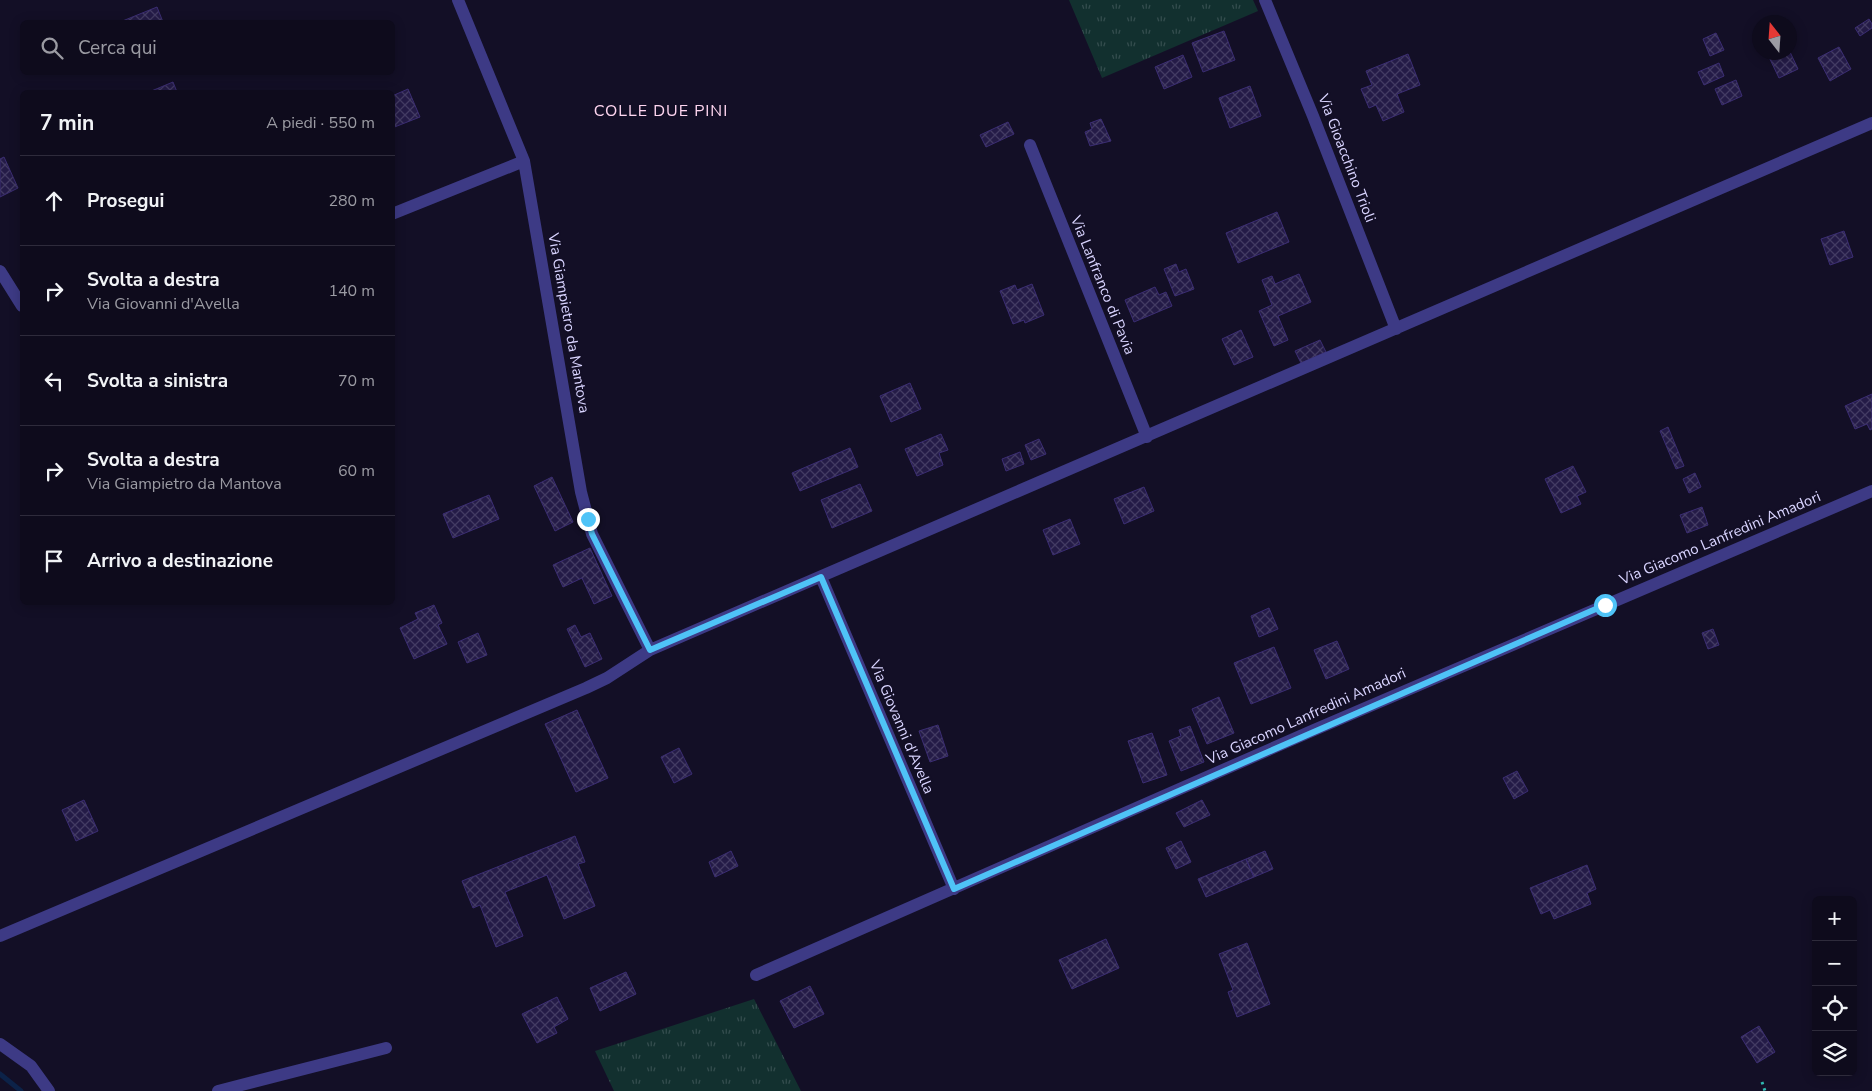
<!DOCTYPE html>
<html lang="it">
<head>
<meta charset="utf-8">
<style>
  body { margin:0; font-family:"Nunito Sans",sans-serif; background:#171425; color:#f1f3f6 }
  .controls { position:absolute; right:15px; bottom:15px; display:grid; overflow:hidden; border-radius:8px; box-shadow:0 2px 12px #0003 }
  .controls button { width:45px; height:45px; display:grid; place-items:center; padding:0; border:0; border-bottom:1px solid #2e2b3b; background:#0e0b1c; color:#f1f3f6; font:25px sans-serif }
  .compass { position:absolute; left:1752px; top:15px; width:45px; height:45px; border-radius:50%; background:#0e0b1c; box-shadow:0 2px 12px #0003; rotate:343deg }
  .stop { position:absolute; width:15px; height:15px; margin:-11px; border:4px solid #4fc3f7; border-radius:50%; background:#fff }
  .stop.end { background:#4fc3f7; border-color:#fff; box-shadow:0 1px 5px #0008 }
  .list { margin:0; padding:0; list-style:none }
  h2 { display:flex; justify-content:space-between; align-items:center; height:65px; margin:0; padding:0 20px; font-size:21px }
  h2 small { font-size:16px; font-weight:400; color:#9b9ba3 }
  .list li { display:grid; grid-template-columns:32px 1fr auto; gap:15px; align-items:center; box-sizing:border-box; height:90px; padding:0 20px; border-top:1px solid #2e2b3b }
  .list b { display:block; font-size:19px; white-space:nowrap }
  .list p { margin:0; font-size:16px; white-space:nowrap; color:#9b9ba3 }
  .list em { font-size:16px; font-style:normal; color:#9b9ba3 }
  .icon { flex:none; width:28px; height:28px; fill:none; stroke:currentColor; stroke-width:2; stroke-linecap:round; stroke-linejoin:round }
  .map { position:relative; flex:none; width:1872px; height:1091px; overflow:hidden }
  .search { position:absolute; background:#0e0b1c; box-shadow:0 2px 12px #0003; left:20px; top:20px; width:375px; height:55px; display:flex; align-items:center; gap:12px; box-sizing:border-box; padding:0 18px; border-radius:8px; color:#9b9ba3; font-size:19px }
  .panel { position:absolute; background:#0e0b1c; box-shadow:0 2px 12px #0003; left:20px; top:90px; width:375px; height:515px; border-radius:8px }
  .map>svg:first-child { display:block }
  .grass { fill:url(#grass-tufts) }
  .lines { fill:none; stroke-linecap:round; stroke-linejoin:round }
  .stream { stroke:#0c2248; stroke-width:5 }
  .building { fill:url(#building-cross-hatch); stroke:#3b2d73 }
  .path { stroke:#2fb8b0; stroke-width:3; stroke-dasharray:2.5 4; stroke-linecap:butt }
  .street { stroke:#3d3a85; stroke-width:12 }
  .route { stroke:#4fc3f7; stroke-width:6 }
  .labels { text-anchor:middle; stroke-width:4; stroke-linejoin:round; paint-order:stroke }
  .street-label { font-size:15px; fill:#d9d4ff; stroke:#130f26 }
  .neighbourhood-label { font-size:16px; letter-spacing:1px; fill:#ffd6f0; stroke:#130f26 }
</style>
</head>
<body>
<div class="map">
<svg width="1872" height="1091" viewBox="0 0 1872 1091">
  <defs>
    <pattern id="grass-tufts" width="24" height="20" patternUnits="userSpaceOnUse" patternTransform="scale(1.25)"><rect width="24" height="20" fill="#12302f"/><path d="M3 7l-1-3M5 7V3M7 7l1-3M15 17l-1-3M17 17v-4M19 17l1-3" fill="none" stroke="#344d4e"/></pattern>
    <pattern id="building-cross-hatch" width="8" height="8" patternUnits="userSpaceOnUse" patternTransform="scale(1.25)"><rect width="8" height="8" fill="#241b47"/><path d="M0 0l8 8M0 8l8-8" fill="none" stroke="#433b63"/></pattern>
  </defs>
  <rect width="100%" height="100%" fill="#130f26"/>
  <path class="grass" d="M1069,0h184l5,11 -156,67z
    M754,999l47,92h-187l-19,-40z"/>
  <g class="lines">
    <path class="stream" d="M0,1074l21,17"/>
  </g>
  <path class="building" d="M157,7l6,15h-43z
    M1869,19l3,5v4l-12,8 -5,-8z
    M1224,31l11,29 -32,12 -11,-29z
    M1716,33l8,17 -14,6 -7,-17z
    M1839,47l12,22 -21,12 -12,-23z
    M1773,52h17l8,17 -19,9 -11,-23z
    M1408,54l12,31 -23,9 7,18 -21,9 -7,-16 -7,3 -8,-19 11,-4 -6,-14z
    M1183,55l9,22 -28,12 -9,-22z
    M1719,63l5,13 -20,9 -6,-13z
    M1736,80l6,16 -20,9 -7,-16z
    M173,82l4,10h-28z
    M1250,86l11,30 -31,12 -11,-30z
    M408,89l12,28 -28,11v-32z
    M1101,119l10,22 -21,5 -5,-14 7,-3 -2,-6z
    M1008,122l6,12 -28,13 -6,-12z
    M4,157l14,31 -18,9v-38z
    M1277,212l12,30 -51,21 -12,-30z
    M1844,231l9,26 -23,8 -9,-26z
    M1176,264l3,8 7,-3 8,20 -19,7 -11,-27z
    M1299,274l12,28 -33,14 10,24 -14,6 -15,-35 13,-6 -10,-25 10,-4 3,8z
    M1032,284l12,31 -19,8 -1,-3 -11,4 -13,-33 15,-6 2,5z
    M1155,287l4,8 7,-3 6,14 -38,16 -9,-22z
    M1241,330l12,27 -19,8 -12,-26z
    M1320,340l6,12 -25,11 -6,-12z
    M910,383l11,26 -30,13 -11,-26z
    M1872,394v35l-2,1 -3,-6 -12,5 -10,-23z
    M1668,427l16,39 -8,3 -16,-38z
    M941,434l7,16 -9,3 4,12 -26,11 -12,-27z
    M1039,439l7,15 -15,6 -6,-15z
    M850,448l8,19 -58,24 -8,-18z
    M1020,452l4,12 -18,7 -4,-12z
    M1573,466l13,26 -9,4 4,8 -20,9 -16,-34z
    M1695,473l6,14 -12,6 -6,-14z
    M552,477l21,45 -18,9 -21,-45z
    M860,484l12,27 -40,17 -11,-28z
    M1144,487l10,24 -30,13 -10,-25z
    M489,495l10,24 -46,19 -10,-24z
    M1702,507l6,18 -21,8 -7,-18z
    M1070,519l10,25 -27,11 -10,-25z
    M590,548l22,48 -18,8 -12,-26 -19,9 -10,-22z
    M434,605l8,18 -4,2 9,19 -33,15 -14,-31 18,-9 -3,-6z
    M1269,608l9,21 -19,8 -8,-21z
    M575,625l6,12 9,-4 12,26 -17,8 -18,-38z
    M1713,629l6,16 -11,4 -6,-16z
    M478,633l9,22 -20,8 -9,-21z
    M1337,641l12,28 -23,10 -12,-29z
    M1274,647l17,41 -40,16 -17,-41z
    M1219,697l15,36 -27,11 -15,-35z
    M577,710l31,68 -32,14 -31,-68z
    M938,725l10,31 -18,6 -11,-31z
    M1190,726l14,36 -23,9 -12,-30 12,-5 -2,-6z
    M1152,733l15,42 -24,8 -15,-42z
    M679,748l13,26 -18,9 -13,-26z
    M1517,771l11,20 -14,8 -11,-21z
    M84,800l14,31 -22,10 -14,-31z
    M1202,800l8,15 -26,12 -8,-14z
    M575,836l10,26 -7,2 17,42 -31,13 -17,-44 -42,17 18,44 -27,11 -16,-42 -7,3 -11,-27z
    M1181,841l10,21 -15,7 -10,-21z
    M731,851l7,15 -23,11 -6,-15z
    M1265,851l8,18 -19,8 -8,-18z
    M1246,859l8,18 -48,20 -8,-18z
    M1587,865l9,24 -9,4 4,11 -37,15 -4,-9 -9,4 -11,-26z
    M1106,939l13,29 -47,21 -13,-29z
    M1247,943l23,61 -33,13 -9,-25 5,-2 -14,-36z
    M626,972l10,22 -36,17 -10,-23z
    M810,986l14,28 -30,14 -14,-27z
    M557,997l11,22 -14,8 3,6 -20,10 -15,-29z
    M1759,1026l16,26 -18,11 -16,-26z"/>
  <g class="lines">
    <path class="path" d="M1762,1082l3,9"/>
    <path class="street" d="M458,0l66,161 57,331 11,42 58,116
      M1265,0l48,116 83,213
      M1030,145l117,292
      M392,214l132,-53
      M0,271l22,35
      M821,577l133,312
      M0,936l586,-248 21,-10 43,-28 1222,-527
      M756,975l558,-245 558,-239
      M0,1044l31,22 18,25
      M218,1091l168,-43"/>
  </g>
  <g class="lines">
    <path class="route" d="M588,519l4,15 58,116 171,-73 133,312 651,-284"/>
  </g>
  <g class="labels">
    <g class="street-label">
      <text transform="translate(1347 158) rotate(69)" y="5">Via Gioacchino Trioli</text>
      <text transform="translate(1103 285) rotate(68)" y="5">Via Lanfranco di Pavia</text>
      <text transform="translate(569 323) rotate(80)" y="5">Via Giampietro da Mantova</text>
      <text transform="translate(1720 538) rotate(-23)" y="5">Via Giacomo Lanfredini Amadori</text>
      <text transform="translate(1306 716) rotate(-24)" y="5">Via Giacomo Lanfredini Amadori</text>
      <text transform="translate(902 727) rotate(67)" y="5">Via Giovanni d'Avella</text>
    </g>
    <g class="neighbourhood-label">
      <text x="661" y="116">COLLE DUE PINI</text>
    </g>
  </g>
</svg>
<div class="controls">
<button>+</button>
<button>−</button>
<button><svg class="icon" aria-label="locate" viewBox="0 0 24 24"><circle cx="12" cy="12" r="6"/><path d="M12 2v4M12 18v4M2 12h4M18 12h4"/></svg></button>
<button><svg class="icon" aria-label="layers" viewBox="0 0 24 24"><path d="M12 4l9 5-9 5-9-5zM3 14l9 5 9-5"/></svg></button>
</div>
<svg class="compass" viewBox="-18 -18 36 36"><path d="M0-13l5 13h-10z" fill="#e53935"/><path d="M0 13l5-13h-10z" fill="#9b9ba3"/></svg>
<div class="stop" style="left:1605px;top:605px"></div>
<div class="stop end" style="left:588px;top:519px"></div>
<div class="search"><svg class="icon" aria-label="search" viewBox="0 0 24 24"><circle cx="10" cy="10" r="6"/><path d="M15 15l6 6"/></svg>Cerca qui</div>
<section class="panel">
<h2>7 min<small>A piedi · 550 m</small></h2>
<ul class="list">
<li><svg class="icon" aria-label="ahead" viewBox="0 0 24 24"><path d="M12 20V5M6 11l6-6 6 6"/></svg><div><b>Prosegui</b></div><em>280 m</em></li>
<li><svg class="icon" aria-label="right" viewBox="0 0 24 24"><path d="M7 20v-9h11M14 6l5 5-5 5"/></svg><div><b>Svolta a destra</b><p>Via Giovanni d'Avella</p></div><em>140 m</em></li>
<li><svg class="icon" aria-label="left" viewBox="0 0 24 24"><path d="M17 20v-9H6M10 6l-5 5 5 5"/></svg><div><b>Svolta a sinistra</b></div><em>70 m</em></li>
<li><svg class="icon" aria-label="right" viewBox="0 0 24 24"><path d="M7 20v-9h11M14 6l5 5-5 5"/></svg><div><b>Svolta a destra</b><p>Via Giampietro da Mantova</p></div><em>60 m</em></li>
<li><svg class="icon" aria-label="arrive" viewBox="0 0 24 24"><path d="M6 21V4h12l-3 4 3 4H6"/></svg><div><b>Arrivo a destinazione</b></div></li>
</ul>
</section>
</div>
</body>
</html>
